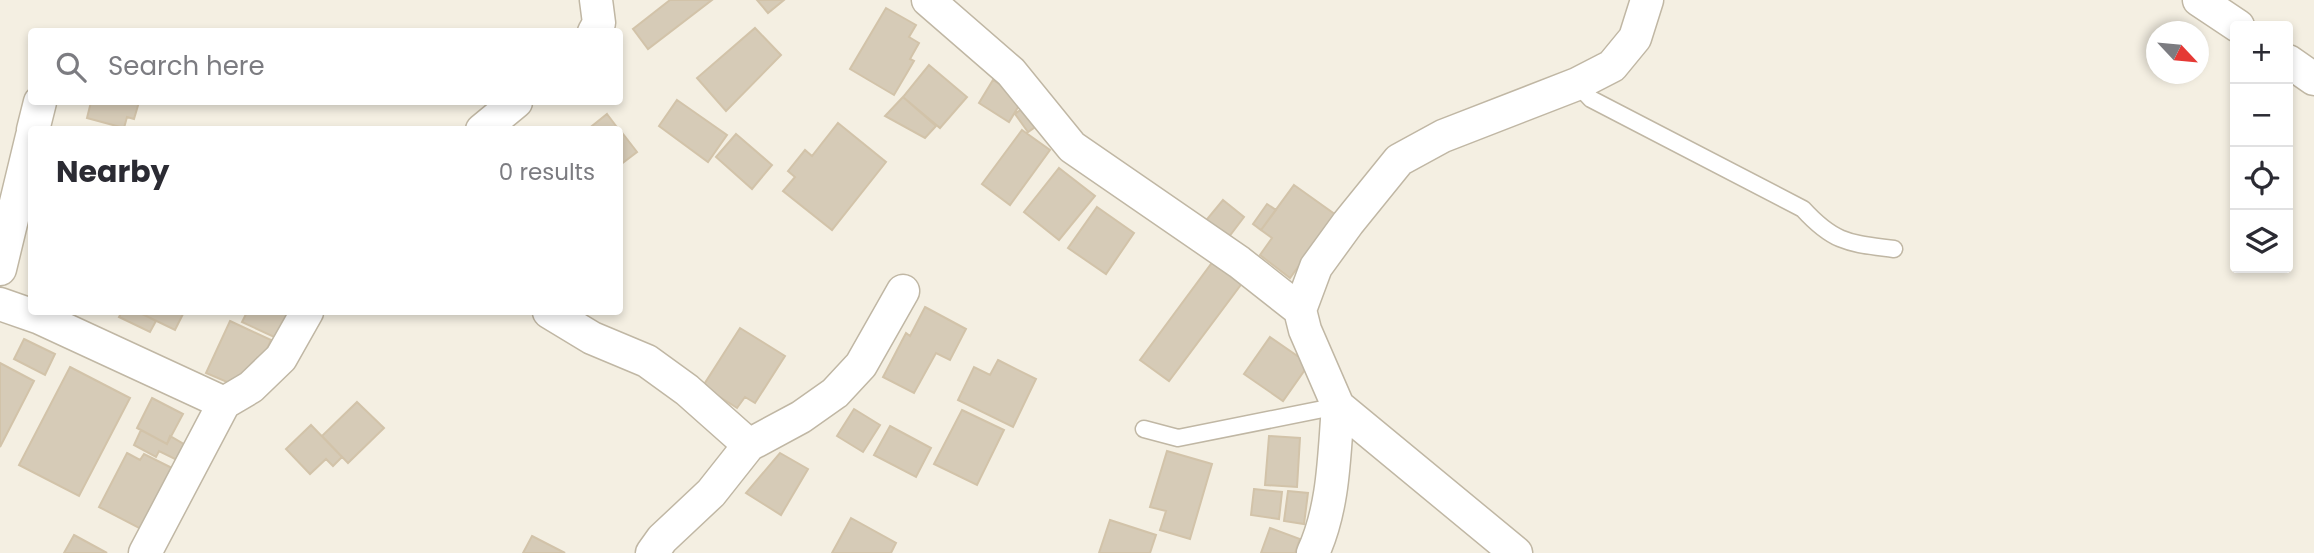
<!DOCTYPE html>
<html lang="en">
<head>
<meta charset="utf-8">
<style>
  body { margin:0; font-family:Poppins,sans-serif; background:#f7f7f7; color:#2b2b33 }
  .controls { position:absolute; right:21px; top:21px; display:grid; overflow:hidden; border-radius:7px; box-shadow:0 4px 10px #0003 }
  .controls button { width:63px; height:63px; display:grid; place-items:center; padding:0; border:0; border-bottom:2px solid #e1e1e2; background:#fff; color:#2b2b33; font:35px sans-serif }
  .compass { position:absolute; left:2146px; top:21px; width:63px; height:63px; border-radius:50%; background:#fff; box-shadow:0 4px 10px #0003; rotate:116deg }
  .list { margin:0; padding:0; list-style:none }
  h2 { display:flex; justify-content:space-between; align-items:center; height:91px; margin:0; padding:0 28px; font-size:30px }
  h2 small { font-size:23px; font-weight:400; color:#7c7c81 }
  .icon { flex:none; width:38px; height:38px; fill:none; stroke:currentColor; stroke-width:2; stroke-linecap:round; stroke-linejoin:round }
  .map { position:relative; flex:none; width:2314px; height:553px; overflow:hidden }
  .search { position:absolute; background:#fff; box-shadow:0 4px 10px #0003; left:28px; top:28px; width:595px; height:77px; display:flex; align-items:center; gap:18px; box-sizing:border-box; padding:0 24px; border-radius:7px; color:#7c7c81; font-size:26px }
  .panel { position:absolute; background:#fff; box-shadow:0 4px 10px #0003; left:28px; top:126px; width:595px; height:189px; border-radius:7px }
  .map>svg:first-child { display:block }
  .building { fill:#d6cbb7; stroke:#d2c3a9; stroke-width:2 }
  .lines { fill:none; stroke-linecap:round; stroke-linejoin:round }
  .service-casing { stroke:#c0b7a4; stroke-width:19 }
  .minor-casing { stroke:#c0b7a4; stroke-width:35 }
  .service { stroke:#fff; stroke-width:16 }
  .minor { stroke:#fff; stroke-width:32 }
</style>
</head>
<body>
<div class="map">
<svg width="2314" height="553" viewBox="0 0 2314 553">
  <rect width="100%" height="100%" fill="#f4efe2"/>
  <path class="building" d="M670,0h42l-64,49 -15,-20z
    M757,0h27l-16,13z
    M886,8l30,17 -7,12 10,6 -9,16 4,2 -20,34 -44,-26z
    M755,28l26,27 -55,56 -29,-33z
    M929,65l38,32 -27,31 -37,-31z
    M993,80l30,19 -14,23 -30,-19z
    M903,97l33,29 -11,12 -40,-22z
    M677,100l50,35 -19,27 -49,-36z
    M91,102h48l-5,17 -7,-2 -3,11 -37,-10z
    M1028,104l13,19 -13,9 -13,-18z
    M607,114l12,16h-32z
    M838,123l48,39 -54,68 -49,-39 12,-14 -7,-6 17,-21 7,6z
    M620,130l17,22 -17,13z
    M1022,130l28,20 -40,55 -28,-21z
    M736,134l36,31 -20,24 -36,-32z
    M1059,168l36,28 -36,44 -35,-28z
    M1294,185l42,30 -46,63 -30,-23 12,-17 -11,-8z
    M1223,200l21,17 -19,25 -22,-18z
    M1267,204l9,6 -15,20 -8,-6z
    M1097,207l37,26 -28,41 -38,-26z
    M1214,260l29,22 -74,99 -29,-21z
    M925,307l41,22 -16,31 -14,-7 -22,40 -31,-16 23,-44 4,3z
    M122,312h17l17,9 -6,11 -31,-15z
    M138,312h46l-9,18z
    M247,312h52l-14,30 -43,-20z
    M230,321l41,19 -9,21 -5,-3 -10,23 -9,-5 -4,9 -28,-12z
    M740,328l45,28 -30,47 -10,-6 -8,11 -34,-22z
    M1270,337l39,27 -26,37 -39,-27z
    M24,339l31,15 -10,21 -31,-16z
    M998,360l38,19 -23,48 -55,-27 16,-33 16,8z
    M0,363l34,18 -34,66z
    M70,367l60,31 -51,98 -60,-31z
    M152,398l31,16 -16,30 -30,-16z
    M357,402l27,26 -36,35 -26,-27z
    M854,409l26,16 -17,27 -26,-16z
    M962,410l42,20 -27,55 -43,-21z
    M311,425l31,32 -9,9 -7,-7 -16,15 -24,-25z
    M890,426l41,22 -15,29 -42,-22z
    M141,430l26,14 3,-8 17,10 -8,15 -20,-10 -3,6 -22,-12z
    M1269,436l31,2 -3,49 -32,-2z
    M1167,451l45,13 -22,75 -30,-9 6,-19 -16,-4z
    M127,453l13,7 4,-6 28,14 -31,61 -42,-22z
    M780,453l28,16 -27,46 -35,-22z
    M1254,489l28,3 -3,27 -28,-4z
    M1288,491l20,2 -4,31 -20,-3z
    M851,518l45,25 -5,10h-59z
    M1110,520l46,15 -6,18h-51z
    M1270,528l30,11 -5,14h-34z
    M74,535l33,18h-43z
    M532,536l33,17h-42z"/>
  <g class="lines">
    <g class="service-casing">
      <path id="service" d="M1577,84l14,15 212,110c32,35 47,34 91,40
        M1144,429l34,9 160,-32"/>
    </g>
    <g class="minor-casing">
      <path id="minor" d="M928,0l83,72 61,75 167,115 61,48
        M2199,0l39,26
        M594,32l5,-9 -3,-23
        M2288,61l26,18
        M33,130l7,-28
        M482,130l34,-28
        M0,269l32,-133
        M0,304l40,14 184,85
        M549,312l43,26 55,23 40,29 62,55
        M145,553l79,-150 27,-16 30,-29 26,-46
        M652,553l10,-14 49,-46 38,-48 52,-28 34,-24 26,-28 42,-74
        M1313,553c21,-46 21,-97 25,-147
        M1516,553l-178,-147 -33,-76 -5,-20 16,-43 32,-44 51,-63 44,-24 134,-52 35,-18 23,-28 12,-38"/>
    </g>
    <use href="#service" class="service"/>
    <use href="#minor" class="minor"/>
  </g>
</svg>
<div class="controls">
<button>+</button>
<button>−</button>
<button><svg class="icon" aria-label="locate" viewBox="0 0 24 24"><circle cx="12" cy="12" r="6"/><path d="M12 2v4M12 18v4M2 12h4M18 12h4"/></svg></button>
<button><svg class="icon" aria-label="layers" viewBox="0 0 24 24"><path d="M12 4l9 5-9 5-9-5zM3 14l9 5 9-5"/></svg></button>
</div>
<svg class="compass" viewBox="-18 -18 36 36"><path d="M0-13l5 13h-10z" fill="#e53935"/><path d="M0 13l5-13h-10z" fill="#7c7c81"/></svg>
<div class="search"><svg class="icon" aria-label="search" viewBox="0 0 24 24"><circle cx="10" cy="10" r="6"/><path d="M15 15l6 6"/></svg>Search here</div>
<section class="panel">
<h2>Nearby<small>0 results</small></h2>
<ul class="list">
</ul>
</section>
</div>
</body>
</html>
